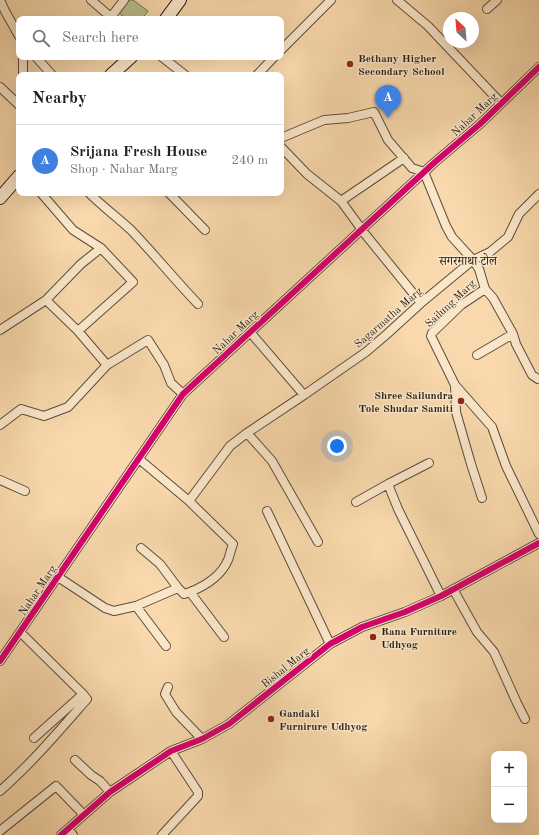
<!DOCTYPE html>
<html lang="en">
<head>
<meta charset="utf-8">
<style>
  body { margin:0; font-family:"Old Standard TT","Noto Serif Devanagari",serif; background:#f6f6f6; color:#202124 }
  .controls { position:absolute; right:12px; bottom:12px; display:grid; overflow:hidden; border-radius:8px; box-shadow:0 4px 16px #0002 }
  .controls button { width:36px; height:36px; display:grid; place-items:center; padding:0; border:0; border-bottom:1px solid #e0e0e0; background:#fff; color:#202124; font:20px sans-serif }
  .compass { position:absolute; left:443px; top:12px; width:36px; height:36px; border-radius:50%; background:#fff; box-shadow:0 4px 16px #0002; rotate:334deg }
  .you { position:absolute; left:337px; top:446px; width:14px; height:14px; margin:-10px; border:3px solid #fff; border-radius:50%; background:#1a73e8; box-shadow:0 0 0 6px #1a73e833 }
  .badge { display:grid; place-items:center; width:26px; height:26px; border-radius:50%; background:#2563eb; color:#fff; font-size:13px; font-weight:700 }
  .pin { position:absolute; translate:-50% -33px; filter:drop-shadow(0 1px 2px #0008) }
  .pin::after { content:''; position:absolute; top:21px; width:14px; height:12px; background:inherit; clip-path:polygon(0 0,100% 0,50% 100%) }
  .list { margin:0; padding:0; list-style:none }
  h2 { display:flex; justify-content:space-between; align-items:center; height:52px; margin:0; padding:0 16px; font-size:17px }
  h2 small { font-size:13px; font-weight:400; color:#757577 }
  .list li { display:grid; grid-template-columns:26px 1fr auto; gap:12px; align-items:center; box-sizing:border-box; height:72px; padding:0 16px; border-top:1px solid #e0e0e0 }
  .list b { display:block; font-size:15px; white-space:nowrap }
  .list p { margin:0; font-size:13px; white-space:nowrap; color:#757577 }
  .list em { font-size:13px; font-style:normal; color:#757577 }
  .icon { flex:none; width:22px; height:22px; fill:none; stroke:currentColor; stroke-width:2; stroke-linecap:round; stroke-linejoin:round }
  .map { position:relative; flex:none; width:539px; height:835px; overflow:hidden }
  .search { position:absolute; background:#fff; box-shadow:0 4px 16px #0002; left:16px; top:16px; width:268px; height:44px; display:flex; align-items:center; gap:10px; box-sizing:border-box; padding:0 14px; border-radius:8px; color:#757577; font-size:15px }
  .panel { position:absolute; background:#fff; box-shadow:0 4px 16px #0002; left:16px; top:72px; width:268px; height:124px; border-radius:8px }
  .map>svg:first-child { display:block }
  .green { fill:#b9c08d; stroke:#707052 }
  .lines { fill:none; stroke-linecap:round; stroke-linejoin:round }
  .street-casing { stroke:#5c4e3c; stroke-width:10 }
  .secondary-casing { stroke:#282017; stroke-width:14 }
  .street { stroke:#fae6c9; stroke-width:8 }
  .secondary { stroke:#fae6c9; stroke-width:12 }
  .cycleway-casing { stroke:#fae6c9; stroke-width:8 }
  .cycleway { stroke:#d6006c; stroke-width:6 }
  .poi-dot { fill:#8f2418; stroke:#fae6c9; stroke-width:1.5 }
  .labels { text-anchor:middle; stroke-width:3; stroke-linejoin:round; paint-order:stroke }
  .poi-label { font-size:11px; font-weight:bold; fill:#282017; stroke:#fae6c9; text-anchor:start }
  .street-label { font-size:11px; fill:#282017; stroke:#fae6c9 }
  .neighbourhood-label { font-size:12px; fill:#282017; stroke:#fae6c9 }
</style>
</head>
<body>
<div class="map">
<svg width="539" height="835" viewBox="0 0 539 835">
  <rect width="100%" height="100%" fill="#f8d8ac"/>
  <filter id="stains"><feTurbulence type="fractalNoise" baseFrequency=".005" numOctaves="4"/><feColorMatrix values="0 0 0 0 .2 0 0 0 0 .09 0 0 0 0 .02 0 0 0 .5 -.17"/></filter>
  <radialGradient id="worn" r=".72"><stop offset=".6" stop-color="#630" stop-opacity="0"/><stop offset="1" stop-color="#630" stop-opacity=".3"/></radialGradient>
  <path class="green" d="M129,0h4l15,11 -6,8h-15l-8,-6z"/>
  <g class="lines">
    <g class="street-casing">
      <path id="street" d="M0,0l5,11 14,25
        M91,0l22,19
        M397,0l31,26 73,77
        M487,9l10,-9
        M111,17l13,-17
        M281,50l50,-50
        M23,57v18
        M36,57l16,18
        M162,57l23,18
        M257,75l17,-18
        M0,87l19,18
        M281,138l43,-18 24,-2 26,-6 14,28 24,28 12,4
        M281,147l26,27 34,27
        M404,158l-63,43 24,33 56,69
        M424,172l22,54 6,11 21,23 6,9 6,20 -24,16 -29,28 -1,3 24,49 37,42 14,39 33,68
        M41,193l32,37 28,18 32,34 -55,49
        M89,193c13,13 28,24 42,37 23,24 44,50 67,74
        M169,193l36,37
        M101,248l-20,16 -35,36 32,31 29,34
        M485,289l8,9 20,36 3,10 16,31 6,4
        M0,330l46,-30
        M250,332l54,63 62,-43 21,-18 34,-31 52,-43 17,-8 18,-15 11,-23 20,-20
        M477,355l36,-21
        M455,385l1,27 15,52 11,34
        M304,395l-57,38 25,28 46,81
        M0,425l21,-16 23,7 24,-9 39,-42 41,-25 16,25 7,18 12,11
        M139,459l50,42 41,-55 17,-13
        M0,480l25,11
        M388,484l41,-21
        M189,501l44,43c-2,5 -3,11 -5,16 -7,16 -23,26 -38,32
        M356,502l32,-18 10,25 43,87
        M267,511l63,133
        M58,577l47,31 9,3 22,-5 42,-18 -18,-24 -19,-16
        M178,588l6,6 6,-2 34,45
        M453,589l24,43 17,20 23,51 8,16
        M136,606l30,40
        M20,632l63,62 -49,44
        M0,661l183,-267 252,-232 45,-38 59,-57
        M168,687l-3,7 11,18 26,27
        M75,760l16,15 9,6 10,11
        M0,791c32,-28 59,-60 87,-92l-4,-5
        M68,829l5,6
        M0,831l56,-45 28,29
        M61,835l49,-43 61,-41 31,-12 27,-15 101,-80 32,-17 43,-15 36,-16 98,-53
        M162,835l36,-39v-4l-27,-41"/>
    </g>
    <g class="secondary-casing">
      <path id="secondary" d="M166,19l14,-19
        M111,75l20,-18
        M0,198l19,-22"/>
    </g>
    <use href="#street" class="street"/>
    <use href="#secondary" class="secondary"/>
    <g class="cycleway-casing">
      <path id="cycleway" d="M0,661l183,-267 252,-232 45,-38 59,-57
        M61,835l49,-43 61,-41 31,-12 27,-15 101,-80 32,-17 43,-15 36,-16 98,-53"/>
    </g>
    <use href="#cycleway" class="cycleway"/>
  </g>
  <g class="poi-dot">
    <circle cx="350" cy="64" r="4"/>
    <circle cx="461" cy="401" r="4"/>
    <circle cx="373" cy="637" r="4"/>
    <circle cx="271" cy="719" r="4"/>
  </g>
  <g class="labels">
    <g class="poi-label">
      <text x="358" y="62">Bethany Higher<tspan x="358" dy="13">Secondary School</tspan></text>
      <text x="453" y="399" text-anchor="end">Shree Sailundra<tspan x="453" dy="13">Tole Shudar Samiti</tspan></text>
      <text x="381" y="635">Rana Furniture<tspan x="381" dy="13">Udhyog</tspan></text>
      <text x="279" y="717">Gandaki<tspan x="279" dy="13">Furnirure Udhyog</tspan></text>
    </g>
    <g class="street-label">
      <text transform="translate(474 114) rotate(-43)" y="4">Nahar Marg</text>
      <text transform="translate(450 303) rotate(-43)" y="4">Sailung Marg</text>
      <text transform="translate(388 317) rotate(-41)" y="4">Sagarmatha Marg</text>
      <text transform="translate(235 332) rotate(-43)" y="4">Nahar Marg</text>
      <text transform="translate(37 590) rotate(-56)" y="4">Nahar Marg</text>
      <text transform="translate(285 667) rotate(-39)" y="4">Bishal Marg</text>
    </g>
    <g class="neighbourhood-label">
      <text x="468" y="265">सगरमाथा टोल</text>
    </g>
  </g>
  <rect width="100%" height="100%" filter="url(#stains)"/>
  <rect width="100%" height="100%" fill="url(#worn)"/>
</svg>
<div class="controls">
<button>+</button>
<button>−</button>
</div>
<svg class="compass" viewBox="-18 -18 36 36"><path d="M0-13l5 13h-10z" fill="#e53935"/><path d="M0 13l5-13h-10z" fill="#757577"/></svg>
<div class="you"></div>
<div class="pin badge" style="left:388px;top:118px;background:#3f7fe0">A</div>
<div class="search"><svg class="icon" aria-label="search" viewBox="0 0 24 24"><circle cx="10" cy="10" r="6"/><path d="M15 15l6 6"/></svg>Search here</div>
<section class="panel">
<h2>Nearby<small></small></h2>
<ul class="list">
<li><span class="badge" style="background:#3f7fe0">A</span><div><b>Srijana Fresh House</b><p>Shop · Nahar Marg</p></div><em>240 m</em></li>
</ul>
</section>
</div>
</body>
</html>
